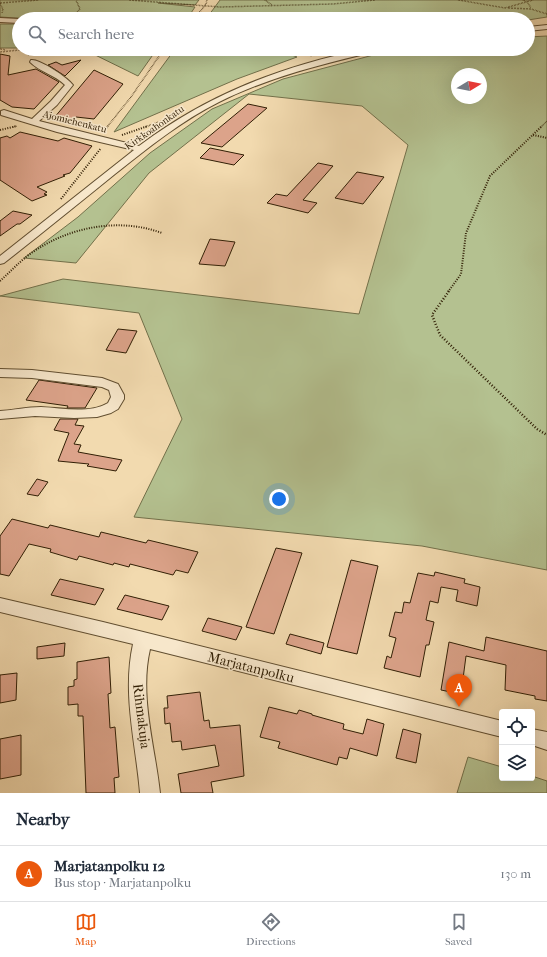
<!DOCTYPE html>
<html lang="en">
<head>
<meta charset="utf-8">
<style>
  body { margin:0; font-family:"IM FELL French Canon",serif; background:#f6f6f7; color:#1f2937 }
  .controls { position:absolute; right:12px; bottom:12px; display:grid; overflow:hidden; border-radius:4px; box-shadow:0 4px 16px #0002 }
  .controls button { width:36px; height:36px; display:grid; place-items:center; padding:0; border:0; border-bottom:1px solid #e0e1e3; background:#fff; color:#1f2937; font:20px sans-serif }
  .compass { position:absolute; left:451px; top:68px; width:36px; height:36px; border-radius:50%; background:#fff; box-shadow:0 4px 16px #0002; rotate:80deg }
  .you { position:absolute; left:279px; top:499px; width:14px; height:14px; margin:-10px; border:3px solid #fff; border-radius:50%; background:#1a73e8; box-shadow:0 0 0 6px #1a73e833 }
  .badge { display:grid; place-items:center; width:26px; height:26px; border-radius:50%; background:#ea580c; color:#fff; font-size:13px; font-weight:700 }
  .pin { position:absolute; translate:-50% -33px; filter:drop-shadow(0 1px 2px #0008) }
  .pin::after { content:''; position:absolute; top:21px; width:14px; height:12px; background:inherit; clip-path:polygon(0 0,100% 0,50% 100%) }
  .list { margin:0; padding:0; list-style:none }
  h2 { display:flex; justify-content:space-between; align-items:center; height:52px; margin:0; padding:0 16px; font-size:17px }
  h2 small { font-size:13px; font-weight:400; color:#747a83 }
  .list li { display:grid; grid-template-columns:26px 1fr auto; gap:12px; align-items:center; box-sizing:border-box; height:56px; padding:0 16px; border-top:1px solid #e0e1e3 }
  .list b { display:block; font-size:15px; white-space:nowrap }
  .list p { margin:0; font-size:13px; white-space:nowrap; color:#747a83 }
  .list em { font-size:13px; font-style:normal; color:#747a83 }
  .icon { flex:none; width:22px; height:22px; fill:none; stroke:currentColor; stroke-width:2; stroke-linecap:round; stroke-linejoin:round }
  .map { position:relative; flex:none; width:547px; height:793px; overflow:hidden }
  .search { position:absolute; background:#fff; box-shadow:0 4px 16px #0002; left:12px; right:12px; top:12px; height:44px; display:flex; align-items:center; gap:10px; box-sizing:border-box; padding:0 14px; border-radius:22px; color:#747a83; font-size:15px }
  .sheet { height:108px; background:#fff }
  nav { display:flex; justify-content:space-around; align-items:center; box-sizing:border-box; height:56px; border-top:1px solid #e0e1e3; background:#fff; font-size:11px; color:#747a83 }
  nav a { display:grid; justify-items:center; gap:2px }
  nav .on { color:#ea580c }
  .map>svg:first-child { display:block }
  .green { fill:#b4c190; stroke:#72704a; fill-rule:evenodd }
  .building { fill:#dca38a; stroke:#311f05 }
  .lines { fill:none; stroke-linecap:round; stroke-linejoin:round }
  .minor-casing { stroke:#614e30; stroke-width:2 }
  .path-far2 { stroke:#311f05; stroke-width:1.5; stroke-dasharray:0.5 1; stroke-linecap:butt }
  .path-far1 { stroke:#311f05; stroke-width:2; stroke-dasharray:1 1.5; stroke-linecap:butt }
  .path { stroke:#311f05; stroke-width:2.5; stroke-dasharray:1 2; stroke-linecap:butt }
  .minor { fill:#f7e7cb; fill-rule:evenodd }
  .labels { text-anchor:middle; stroke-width:3; stroke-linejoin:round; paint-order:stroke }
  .far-street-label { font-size:10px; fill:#311f05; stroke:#f7e7cb }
  .near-street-label { font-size:14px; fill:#311f05; stroke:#f7e7cb }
</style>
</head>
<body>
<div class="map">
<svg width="547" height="793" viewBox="0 0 547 793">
  <rect width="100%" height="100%" fill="#f2daaf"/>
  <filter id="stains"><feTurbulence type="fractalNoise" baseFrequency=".005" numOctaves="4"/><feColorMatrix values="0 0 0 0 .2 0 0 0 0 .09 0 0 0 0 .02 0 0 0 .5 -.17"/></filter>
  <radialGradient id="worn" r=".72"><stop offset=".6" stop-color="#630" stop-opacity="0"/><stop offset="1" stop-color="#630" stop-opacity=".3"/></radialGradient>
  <path class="green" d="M0,0h199l-4,5 -37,-2 37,4 -8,12h-155l-32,-2z
    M220,0h327v17l-19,3 -322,-1z
    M0,24h19v24h-19z
    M547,36v534l-125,-24 -288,-29 48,-98 -43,-106 -139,-17 63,-17 296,35 49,-169 -46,-39 -113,-12 -100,79 -73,90 -52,-5 54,-41 72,-64 62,-44 71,-30 113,-30h132v-12zM457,74h24v24h-24z
    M24,49h58l-23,6z
    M83,49h74l-19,27z
    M175,49l86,1 23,2 13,5 -60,22 -123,53z
    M468,757l34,10v11h30v-2l15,5v12h-90z"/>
  <path class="building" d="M0,54l10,2 -2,19 28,-6 23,13 -25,27 -22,-2 -12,-7z
    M81,60l-16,16 -17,-11 8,-3 6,3z
    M94,70l29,14 -29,35 -18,-2 -2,3 -20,-2z
    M248,104l19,4 -45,39 -21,-4z
    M20,132l38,9 6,-3 28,8 -22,27 -7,2 2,1 -28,11 10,5 -3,2 3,1 -15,6 -32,-21v-42l7,-2 3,2z
    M210,148l34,7 -10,10 -34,-7z
    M318,163l15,3 -30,34 14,3 -9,10 -41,-10 9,-9 11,2z
    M357,172l27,5 -21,27 -28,-6z
    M13,211l19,4 -12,9h-3l-17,12v-15z
    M210,239l25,3 -10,24 -26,-2z
    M118,329l19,2 -11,22 -20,-3z
    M39,380l58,8 -12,20h-18l1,-2 -42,-6z
    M60,419h18l-3,6 9,1 -10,18 7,1 -3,7 44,8 -6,11 -29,-5 2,-2 -31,-3 11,-28 -15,-3z
    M37,479l11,3 -10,14 -11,-2z
    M12,519l36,9 2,-3 49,12 2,-5 45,11 2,-3 50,12 -10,21 -12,-3 -3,5 -43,-11 -1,3 -15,-4 -1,2 -34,-9 -2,4 -27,-8 1,-3 -22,-5 -20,32 -9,-2v-38z
    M276,548l26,5 -28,81 -28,-7z
    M351,560l27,6 -21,88 -30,-7z
    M435,572l30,7 -1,4 16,4 -3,19 -21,-5 2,-11 -17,-3 -3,16 -8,-2 -4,19 8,2 -5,23h-3l-6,32 -36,-9 3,-12 4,2 5,-20 -7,-2 6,-24 7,1 2,-11 6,1 8,-30 16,3z
    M60,579l44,10 -9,16 -44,-10z
    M125,595l44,11 -7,14 -45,-11z
    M208,618l34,9 -6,13 -34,-9z
    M290,634l34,9 -3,11 -35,-10z
    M486,637l61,14v50l-12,-2v-3l-30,-6 1,-25 -40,-9 -5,38 -20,-4 8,-48 35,9z
    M65,643l-1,13 -27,3v-12z
    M109,657l2,36 -3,1 2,34 5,-1 4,50 -5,1 1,15h-29l-3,-77h-5v-12l-10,1v-18l6,-1v-6l3,-1v-17z
    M17,673l-1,27 -16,3v-28z
    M200,692l4,29 5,-1 1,8 30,-3 4,51 -33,6 2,11h-32l-3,-19 41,-8 -4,-21 -33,5 -1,-9 -9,1 -2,-19 -5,1 -1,-16h4l-1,-12z
    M269,707l28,7 2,-4 13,4v1l32,9 -1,5 20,5 4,-15 17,5 -7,32 -27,-8 -3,11 -8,-2 -2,8 -59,-17 2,-6 -20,-5z
    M403,729l18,5 -5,29 -20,-5z
    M21,735v40l-21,4v-40z"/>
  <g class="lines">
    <g class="minor-casing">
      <path id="minor" d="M0,18l19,1v4l-19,-1z
        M547,25v4l-19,2v-4z
        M364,49h14l-1,2c-54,13 -108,26 -158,51 -38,19 -71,46 -104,72 -37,30 -74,60 -111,89l-4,1v-8l134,-106 -77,-18 -56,-17v-4l3,-1 28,9 19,-18 14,-16c-10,-10 -25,-13 -35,-23l1,-2c9,-1 37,18 42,25l-16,20 -18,16 100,25c69,-52 141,-79 225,-97z
        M0,369l32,1 70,8 16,6 6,11v4l-6,10 -7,4 -14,4 -23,1 -39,-2 -35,3v-8c14,-1 27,-4 41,-4 21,1 48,7 67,-4l3,-6 -2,-7 -7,-3 -70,-9 -32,-1z
        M0,598l103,24 399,99v16l-352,-88c-11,47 5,97 10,144h-20c-4,-49 -18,-99 -7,-149l-133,-32z
        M532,729l15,3v18l-15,-5z"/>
    </g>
    <path class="path-far2" d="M129,0l91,7 113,-3 42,-4
      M265,0l7,5
      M458,0l47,8 28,-8
      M523,0l4,2 4,6
      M0,3l39,-3
      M0,4l3,5 -1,4
      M508,8l23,1 16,5
      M70,19l10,-10 -4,-9
      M194,19l12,-15 1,-4
      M0,49l6,1
      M292,49l20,7
      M0,52l29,-3
      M29,55l-1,-1 4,-5
      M13,127l4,-1
      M107,127l24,-30 33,-48
      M145,127l19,-7
      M541,127l6,-6"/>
    <path class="path-far1" d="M0,130l17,-4
      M103,132l5,-6
      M122,135l26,-9
      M533,135l14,3
      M61,199l40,-51
      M0,281c10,-9 19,-19 30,-27 38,-27 88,-37 132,-21
      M448,292l13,-18 5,-41 24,-57 52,-50"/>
    <path class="path" d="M449,291l-17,24 8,20 97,94 10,6"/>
    <use href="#minor" class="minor"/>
  </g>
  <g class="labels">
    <g class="far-street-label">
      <text transform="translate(75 121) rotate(14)" y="4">Ajomiehenkatu</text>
      <text transform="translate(154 127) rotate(-35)" y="4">Kirkkoahonkatu</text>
    </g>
    <g class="near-street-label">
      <text transform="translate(251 667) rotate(14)" y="5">Marjatanpolku</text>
      <text transform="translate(142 716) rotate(83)" y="5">Rihmakuja</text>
    </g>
  </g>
  <rect width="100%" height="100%" filter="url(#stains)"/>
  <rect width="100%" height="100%" fill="url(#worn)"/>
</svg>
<div class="controls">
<button><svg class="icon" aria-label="locate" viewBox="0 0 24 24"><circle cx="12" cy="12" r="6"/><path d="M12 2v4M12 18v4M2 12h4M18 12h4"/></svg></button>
<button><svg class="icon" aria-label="layers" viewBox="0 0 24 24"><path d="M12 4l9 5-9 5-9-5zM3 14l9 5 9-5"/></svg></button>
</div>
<svg class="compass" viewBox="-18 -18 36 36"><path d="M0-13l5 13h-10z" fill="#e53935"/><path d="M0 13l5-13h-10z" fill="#747a83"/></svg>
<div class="you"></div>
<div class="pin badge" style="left:459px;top:707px">A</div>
<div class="search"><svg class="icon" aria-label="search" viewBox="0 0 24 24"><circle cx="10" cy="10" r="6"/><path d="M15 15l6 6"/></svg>Search here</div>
</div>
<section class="sheet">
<h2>Nearby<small></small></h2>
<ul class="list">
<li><span class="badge">A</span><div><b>Marjatanpolku 12</b><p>Bus stop · Marjatanpolku</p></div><em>130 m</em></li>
</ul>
</section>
<nav>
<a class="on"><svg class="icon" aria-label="map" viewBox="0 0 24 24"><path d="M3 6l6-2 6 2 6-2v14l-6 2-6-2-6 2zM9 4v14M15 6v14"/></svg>Map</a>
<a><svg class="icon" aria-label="directions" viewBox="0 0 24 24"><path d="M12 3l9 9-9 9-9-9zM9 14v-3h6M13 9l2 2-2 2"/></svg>Directions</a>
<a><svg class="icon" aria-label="saved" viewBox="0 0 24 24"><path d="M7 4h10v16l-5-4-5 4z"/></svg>Saved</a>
</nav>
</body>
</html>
